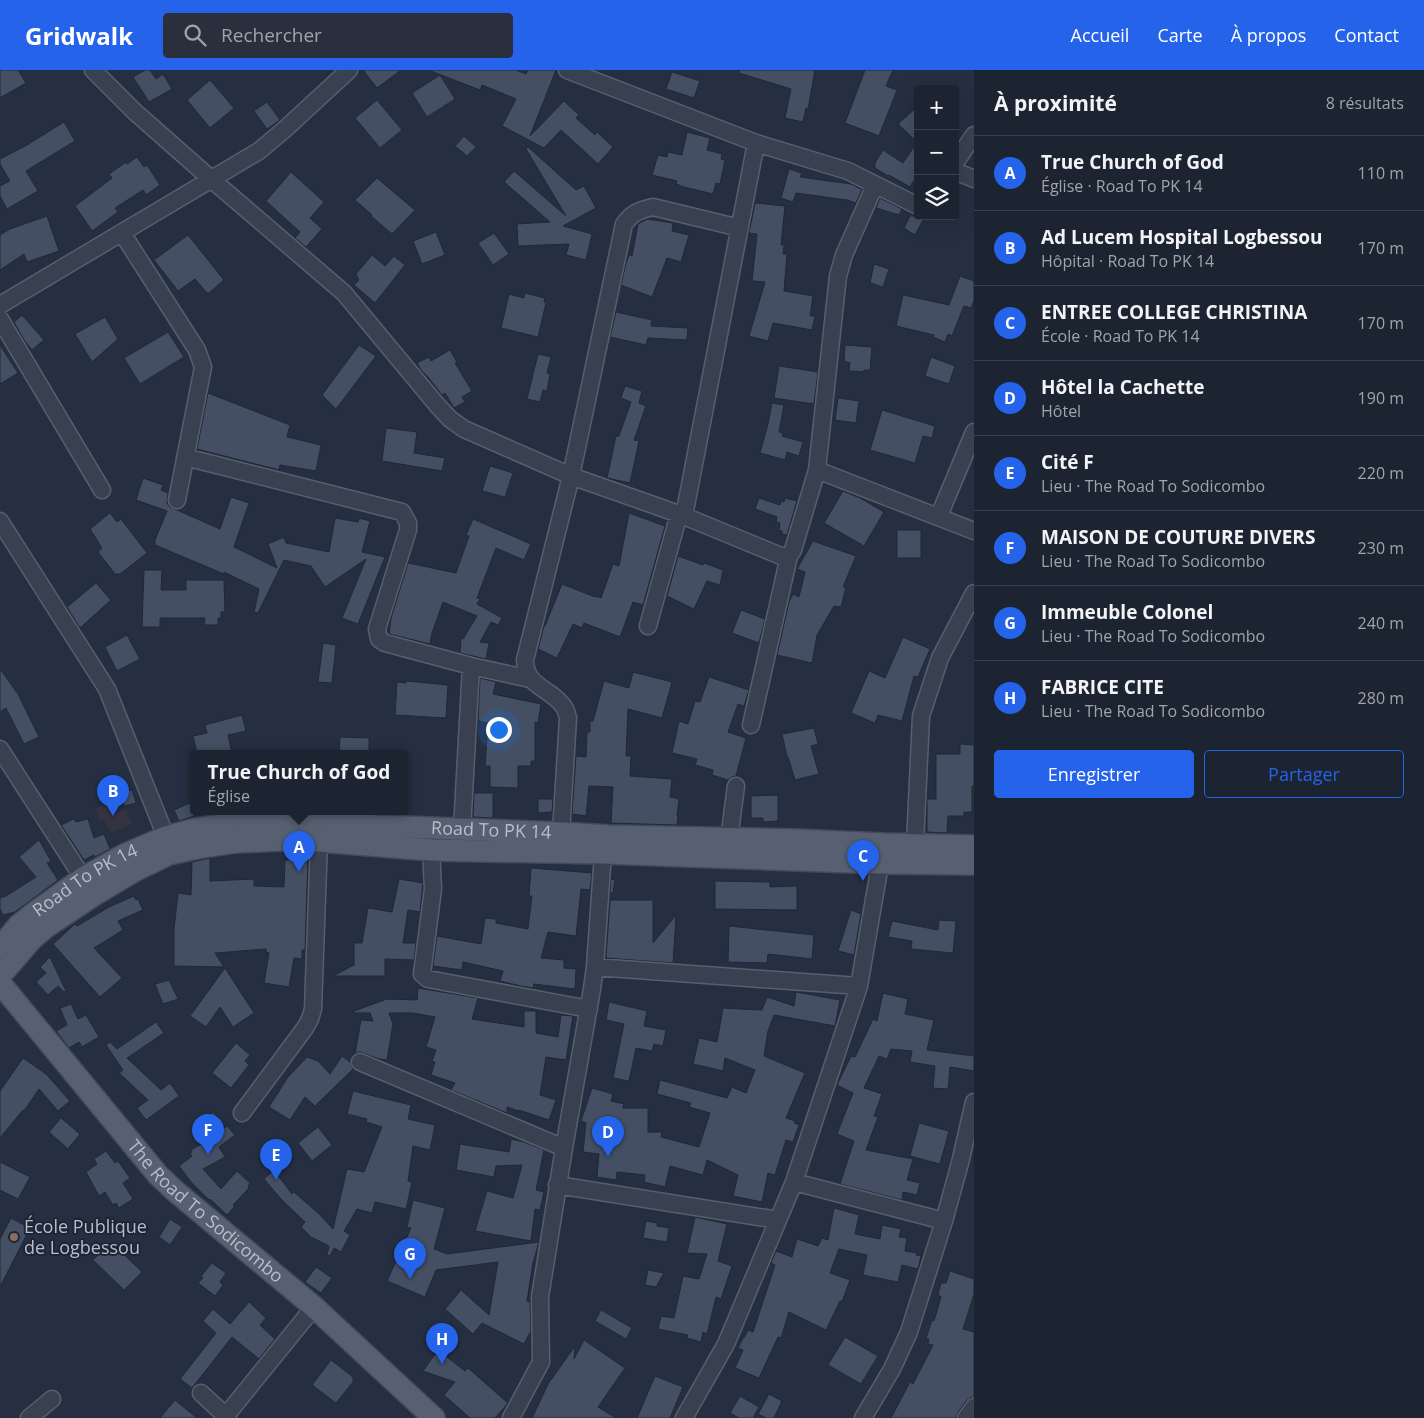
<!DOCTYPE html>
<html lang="fr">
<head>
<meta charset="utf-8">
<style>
  body { margin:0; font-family:"Open Sans",sans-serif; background:#292f3d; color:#f1f3f6 }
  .controls { position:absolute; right:15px; top:15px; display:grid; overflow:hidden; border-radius:5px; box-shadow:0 5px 20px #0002 }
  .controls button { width:45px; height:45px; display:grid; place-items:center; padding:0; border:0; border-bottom:1px solid #3a404d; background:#1c2331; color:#f1f3f6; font:25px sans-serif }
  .you { position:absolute; left:498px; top:659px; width:18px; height:18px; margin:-12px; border:4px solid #fff; border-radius:50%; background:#1a73e8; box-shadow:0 0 0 8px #1a73e833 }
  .badge { display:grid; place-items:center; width:32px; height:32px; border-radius:50%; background:#2563eb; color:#fff; font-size:16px; font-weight:700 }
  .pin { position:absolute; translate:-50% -41px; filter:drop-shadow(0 1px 2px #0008) }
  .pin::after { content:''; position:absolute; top:26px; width:18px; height:15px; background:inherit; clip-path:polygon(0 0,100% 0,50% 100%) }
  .popup { position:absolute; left:190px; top:680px; width:218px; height:65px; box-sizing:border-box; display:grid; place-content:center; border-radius:5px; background:#1c2331; filter:drop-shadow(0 1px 4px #0005); font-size:16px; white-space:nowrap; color:#a0a4ab }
  .popup b { font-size:19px; color:#f1f3f6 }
  .popup::after { content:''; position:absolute; left:50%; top:100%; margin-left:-10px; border:10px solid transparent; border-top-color:#1c2331 }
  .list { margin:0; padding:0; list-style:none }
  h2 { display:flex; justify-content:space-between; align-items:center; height:65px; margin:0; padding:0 20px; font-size:21px }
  h2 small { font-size:16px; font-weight:400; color:#a0a4ab }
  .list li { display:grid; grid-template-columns:32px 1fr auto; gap:15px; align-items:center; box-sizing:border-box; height:75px; padding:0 20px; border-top:1px solid #3a404d }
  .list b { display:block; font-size:19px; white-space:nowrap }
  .list p { margin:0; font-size:16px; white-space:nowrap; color:#a0a4ab }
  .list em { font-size:16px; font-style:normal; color:#a0a4ab }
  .actions { display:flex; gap:10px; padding:15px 20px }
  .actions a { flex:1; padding:11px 0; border:1px solid #2563eb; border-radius:5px; text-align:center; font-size:18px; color:#2563eb }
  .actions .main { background:#2563eb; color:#fff }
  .icon { flex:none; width:28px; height:28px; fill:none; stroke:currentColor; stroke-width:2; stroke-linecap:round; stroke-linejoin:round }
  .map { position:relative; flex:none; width:974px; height:1348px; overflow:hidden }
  header { display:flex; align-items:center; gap:30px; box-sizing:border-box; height:70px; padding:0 25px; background:#2563eb; color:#fff }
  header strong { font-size:24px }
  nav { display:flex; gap:28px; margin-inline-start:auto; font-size:18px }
  .search { width:350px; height:45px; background:#292f3d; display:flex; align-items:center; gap:12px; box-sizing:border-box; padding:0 18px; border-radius:5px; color:#a0a4ab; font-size:19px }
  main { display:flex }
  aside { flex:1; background:#1c2331 }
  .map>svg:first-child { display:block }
  .medical { fill:#353242 }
  .building { fill:#444f63; stroke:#202838 }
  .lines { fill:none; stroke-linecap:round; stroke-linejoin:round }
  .minor-casing { stroke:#575f6e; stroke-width:19 }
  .major-casing { stroke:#434a5a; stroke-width:24 }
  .minor { stroke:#394151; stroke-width:16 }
  .major { stroke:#576071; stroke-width:21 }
  .education-dot { fill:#8d6e63; stroke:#1e2636; stroke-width:2 }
  .labels { text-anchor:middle; stroke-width:4; stroke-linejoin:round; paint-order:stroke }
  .street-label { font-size:18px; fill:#b6bdcb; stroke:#1e2636 }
  .poi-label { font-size:18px; fill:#b6bdcb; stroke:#1e2636; text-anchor:start }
</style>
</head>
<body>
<header>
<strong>Gridwalk</strong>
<div class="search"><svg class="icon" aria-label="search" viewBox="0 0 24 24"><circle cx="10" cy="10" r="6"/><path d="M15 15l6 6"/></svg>Rechercher</div>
<nav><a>Accueil</a><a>Carte</a><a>À propos</a><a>Contact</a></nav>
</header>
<main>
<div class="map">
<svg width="974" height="1348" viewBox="0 0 974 1348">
  <rect width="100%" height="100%" fill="#252f41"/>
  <path class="medical" d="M111,732l5,11 10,-4 6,15 -21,9 -7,-14 -4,2 -5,-12z"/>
  <path class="building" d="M0,0h18l8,13 -26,15z
    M145,0h5l6,9 7,-5 9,15 -23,13 -16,-25z
    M363,0h38l-24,18z
    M431,0h85l10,4 2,-4h28l-26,66 34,-35 15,14 -3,3 19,17 2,-3 16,15 -15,17 -37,-34 -17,18 -42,-22 14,-27 -34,-14 -2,5 -49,-19z
    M739,0h76l-7,39 -2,-1 -3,14 -18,-4 6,-29 -52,-16z
    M865,0h28l-7,16 11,4 -18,46 -34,-13z
    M672,2l28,9 -6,17 -28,-9z
    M440,5l15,24 -28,18 -15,-24z
    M210,10l24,28 -24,20 -23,-28z
    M377,30l25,30 -22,18 -25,-30z
    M267,32l13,18 -13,9 -13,-18z
    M918,36v68l-8,13 -21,-12 -1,1 -13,-8v-5l8,-13 20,13 14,-21 -19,-18z
    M64,52l11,19 -49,30 12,20 -31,18 -7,-13v-10l10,-5 -10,-17v-5l27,-14z
    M687,62l23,6 -3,12 15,4 -1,5 4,1 -5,24 -4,-1 -3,11 -29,-7 -8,-3 1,-3 -25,-6 6,-20 9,2 1,-5 14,3z
    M464,66l12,11 -9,9 -12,-10z
    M528,77l48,43 8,-4 12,22 -33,18 29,8 -6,26 -20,-5 3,-11 -51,2 -1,-22 33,-2 -46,-40 10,-11 52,45 -40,-67z
    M137,87l7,10 3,-2 13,20 -14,10 -3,-5 -28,18 3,4 -26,19 -17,-25 37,-28 -3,-4 17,-12 1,2z
    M789,99l13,4 -2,4 51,7 5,2v1l6,2 -6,14 -9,-3 -51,-7 -3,9 -12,-4z
    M291,102l33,30 -14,16 12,11 -16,18 -11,-9 5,-6 -34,-31z
    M377,108l38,32 -23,24 -21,-18 1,-1 -17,-15z
    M880,128l22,11 -3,6 -23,-7z
    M755,133l30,3 -4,39h3l-1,9h4l-3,37 29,5 -3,20h5l-3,14 -39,-7 -5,18 -19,-5 16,-54 -13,-1 5,-47 -8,-1z
    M47,146l12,35 -32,11 -3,-8 -24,16v-35l10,-6z
    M910,146h6l7,4 -8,15 -11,-7z
    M647,149l26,4 -1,8 17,4 -8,27 -14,-4 -15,39 -31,-12 5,-22 3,-8 3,1 6,-32z
    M436,162l9,23 -23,9 -9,-23z
    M494,163l15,21 -16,11 -15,-22z
    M188,165l36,45 -15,13h-2l-12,-14 -17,12 -24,-31z
    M372,185l13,11 9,-10 11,9 -30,38 -21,-18 5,-5 -3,-6z
    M874,194l15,5 -6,18 -13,-4z
    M960,206l14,5v20l-3,7 -7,-2 -12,30 -4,-2 -3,8 -12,-5 1,-2 -38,-9 7,-31 46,10z
    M525,223l20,5 -1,4 2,1 -8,34 -37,-9 8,-34 15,4z
    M616,242l36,8 -1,6 37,2 -1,12 -39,-2 -2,7 -36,-8z
    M22,245l22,25 -12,10 -8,-10 -10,-18z
    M105,247l13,22 -26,23 -17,-28z
    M168,262l16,25 -44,27 -16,-26z
    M0,275l18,28 -18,11z
    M359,275l17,11 -40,53 -14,-14z
    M845,275l27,2 -2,23h-6l-1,2 -13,-1 -1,-2 1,-6 -6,-2z
    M450,280l7,12 -2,1 17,28 -10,6 3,5 -11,6 -9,-15 -3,2 -14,-18 -7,-7 -4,-7 12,-6 2,4z
    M538,284l13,3 -4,16 3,1 -3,17 -4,-1 -3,12 -13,-3z
    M931,287l24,9 -6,18 -24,-8z
    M779,296l39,6 -4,32 -40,-6z
    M625,316l17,5 -3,12 7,3 -12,34 5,1 -9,42 -23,-5 9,-42h3l12,-34 -10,-4z
    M208,323l82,32 -3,12 34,8 -5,26 -36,-6 -1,5 -82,-21z
    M838,328l21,3 -3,22 -21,-3z
    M772,333l12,2 -5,27 4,1 -1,3 21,6 -4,14 -12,-4 -2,8 -25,-7 8,-29z
    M882,340l53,16 -3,12 -9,-2 -8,27 -45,-13z
    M386,358l31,4 -3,21 31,5 -3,13 -60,-10z
    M490,396l23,7 -8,24 -23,-6z
    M143,408l20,7 -2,5 7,3 -1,10 3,4 50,22 11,-32 18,6 -15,44 43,21 -9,-24 16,-7 2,6 43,9 6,-34 23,4 1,-4 11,3 -8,31 23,5 -27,67 -16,-6 24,-59 -41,28 -14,-21 -27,-6 -26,53 -4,-1 5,-23 -35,-17v2l-69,-29v-5l12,-29 -31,-11z
    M843,421l17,7 24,14 -20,34 -40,-23z
    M759,428l21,7 1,-4 3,1 1,-4 12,3 -10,34 -5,-1v-3l-3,-1 1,-7 -4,-1 1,-5 -22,-8z
    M110,443l7,9 4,-3 26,34 -27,21h-5l-17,-22 4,-4 -12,-19z
    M629,443l36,13 -22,79 -10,-3 -13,35 -36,-14 -2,5 -9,-4 -16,34 -19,-9 6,-23h1l17,-42 33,13v-1l6,2 12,-34 6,2z
    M473,449l58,25 -7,16 -28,-12 -19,50 3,1 -3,5 25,14 -4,7 -7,-3 -11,20 9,1 -3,16 -26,-6 1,-14h2l14,-23 -34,-14 -11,31 -2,11 -41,-10 2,-16 17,-55 48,10 13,-37 -3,-1z
    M897,460h24v28h-24z
    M813,471l43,15 -13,31h3l-5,20 -7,-1 -17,29 -5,28 -35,-8 12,-53 4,-8 6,3 6,-25 -8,-3z
    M678,486l25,9 1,-2 19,7 -3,15 -13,-4 -13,28 -27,-13z
    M144,500h18l-1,20h25v-10h38l1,32h-4v6h-3v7h-14l1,-7h-45v9h-18z
    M96,513l15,17 -31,28 -13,-21z
    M741,540l24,9 -6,24 -27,-10z
    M127,565l13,24 -23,12 -12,-24z
    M903,567l27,12 -12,28 -4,-1 -12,45 -24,-6 -3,8 -24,-10 18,-42 16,7z
    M323,573l13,2 -4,38 -14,-1z
    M0,599l18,25 21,43 -15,7 -18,-36 -6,4z
    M633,602l39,10 -10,36 -34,-9 -2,47h5l-1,20 42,3 -2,18 9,2 -2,17h1l-1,9 -66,-2 2,-36 -24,-1 -3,30 -14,-2 4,-58 10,1 1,-25h3v-11h3l11,-40 25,7z
    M709,607l40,13 -5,16 -6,-2 -10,28 18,6 -10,38 -4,1 -4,3 -16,-5 1,-5 -18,-5 2,-6 -25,-6 7,-32 9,3 7,-23 5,1z
    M480,608l16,4 -3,12 48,10 -3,19 -3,-1v39h-4v5h-13v22l-28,-1v-21h-5l3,-43 -10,-2z
    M406,611l42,4 -2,33 -51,-3 2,-33 9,1z
    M242,645l4,16 -18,4 4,18h-35l-4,-17 14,-3 -2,-8z
    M814,658l4,16 -7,2 8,28 -24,6 -7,-23h-1l-5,-23z
    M340,667l29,1v15h-30z
    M960,674l14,1v41h-2v26h-8v4h-16l-1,17 -20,-1v-33h9v-45h24z
    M132,720l4,13 -12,3 -3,-14z
    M474,723h19v25l-20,-1z
    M778,725v26l-15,1v-4h-12v-22z
    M538,729h15l-1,13 -14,1z
    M194,731v15l-15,5 -5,-11z
    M74,749l2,3 12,-3 6,19 10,-4 6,15 -15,8 -1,-2 -10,5 -23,-35z
    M39,770l12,21 -4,2 11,17 -43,32 -12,3 -3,-6v-11l6,-2 30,-19 -17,-20z
    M210,788v23l44,-2v7l30,1 1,-27h5v-2h18l-3,92h-3v9l-8,-1 -5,29 -25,-4 5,-30 -3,-1v-3l-51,4 9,14 -50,-1v-37l4,-36 13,2 1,-33z
    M531,798l61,5 -2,17 -9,-1 -5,47 -28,-4 -7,26 23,2v8l12,1 -1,20 -41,-5 -1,4 -12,-2 -21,-5 3,-10 -40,-9 -1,8 -29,-4 4,-30 44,8 4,-26 11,1v4l32,6 4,-33h-3z
    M399,809l24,4 -3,29 -12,-2 -5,33h13l-2,17 -29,-1v17h-52l21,-11v-22h8l6,-35 24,4z
    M611,809l4,1 -2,13h-3z
    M715,811l55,1v5l27,-1v24l-82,-1z
    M134,826l2,4 2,-1 5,11 -25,11 5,9 -29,18 28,30 -22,19 -47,-53 22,-20 2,2 32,-19z
    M610,830h43v43l23,-28 -3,48 -67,-5z
    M851,840l10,4 -7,41 -16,-4z
    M939,850l17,1 -3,32 -42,-4 1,-8 -24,-4 4,-16 46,9z
    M729,856l85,9 -2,24 -44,-5 -1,9 -39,-1z
    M50,887l16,34 -2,1 -6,-6 -10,9 -12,-13 10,-9 -6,-6z
    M225,898l29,45 -21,14 -13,-20 -14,20 -16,-11z
    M169,910l9,19 -15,5 -8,-20z
    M418,918l60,10 -6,21 52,8v-16h12v22l22,4 3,-22 12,1 -7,44 -20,-3 -6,38 16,5 -7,20 -30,-10v1l-12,-4v6l-56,-23 4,-7 -24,-8 4,-13 -3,-1 4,-11 -10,-3 9,-30 -22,-4h-24l4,11 -6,36 -8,-1 -16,-6 -4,-1 -4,2 6,-34 12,1 -3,-8h-16v-2l33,-12 30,1z
    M796,922l44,8 -5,26 -61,-11 -6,16 -4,25 41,17 -19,45 9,3 -1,2 5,2 -6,17 -7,-2 -11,35 -7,-2 -6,29 -29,-6 5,-21 -31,-15 -4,15 -33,-9 -5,21 -21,-5 1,-7 -28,-3 -1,8 -19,-3 2,-23 -16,-2 3,-29 -5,-2 11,-33 21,6 -2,7 13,3 -1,4h25v24h14l-1,5 38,10 11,-34 -21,-6 2,-4 -34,-9 3,-14 67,18 5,-11 14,6 9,-23 -30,-12 -2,13 -30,-7 6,-26 18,4 6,-34 39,2 5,-13 27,9z
    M883,923l25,6 -3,15 29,6 -7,30 47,6v15l-24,-4 -2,22 -15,-1 2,-22 -25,-4 2,-11 -21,-2 -4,10 -8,-3 -15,32 18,6 -8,22 4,1 -12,33 47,9 -6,21 13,3 -3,12 -14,-3 -1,8 -62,-16 14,-43 -17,-7 16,-41 -16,-8 14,-29 4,1 18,-38 4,2z
    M609,932l38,9 -3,15 22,4 -3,16 -9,-2 -2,7 -16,-3 -7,33 -16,-3 11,-54 -18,-4z
    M71,934l7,15 8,-4 13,22 -17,10 -3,-5 -10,6 -13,-17 11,-6 -7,-17z
    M156,952l8,11 -37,25 34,32 9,-7 9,13 -33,24 -9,-12 11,-8 -29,-27 4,-3 -17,-25 4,-3 7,7z
    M236,973l14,12 -5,6 4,4 -18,23 -19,-15z
    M342,986l8,6 3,7 -38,37 -10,-9 -15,23 -21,-13 19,-30 19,-20 11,4 12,13z
    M23,988l23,16 24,27 -12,10 -19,-22 -15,22 -1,-1 -23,28v-47z
    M353,1021l58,14 -3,14 27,6 -5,25 -17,-4 -5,35 4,1 -6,27 -31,-7 -3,11 -15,-4 -13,22 6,4 -9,17 -7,-4 -4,8 -3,-1 2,-9 -18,-9 -10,-10 4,-5 -24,-23 -17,-20 10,-9 18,24 2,-2 25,22 14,15 14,-60 17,3 18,-45 -16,-5 1,-3 -20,-5z
    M214,1042l10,16 3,-2 8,9 -16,12 6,10 -22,12 18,20 16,-18 13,12 -2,4 1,1 -16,17 2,1 -8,9 -17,-16 -1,1 -18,-18 -12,-16 13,-10 -2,-3 2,-1 -1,-2 20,-12 -11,-18z
    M61,1048l19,16 -12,15 -19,-17z
    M919,1053l30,8 -9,33 -30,-8z
    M318,1057l14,18 -20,16 -14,-18z
    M511,1069l13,3 20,8 -8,40 8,2 -4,18 -5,-1 -4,32 -56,-10 12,-40 26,7 9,-33 -26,1 -2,11 -38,-7 4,-26 49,8z
    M106,1081l9,12 3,-2 12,17 -7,5 10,16 -14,9 -3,-5 -3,2 -8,-13 -6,4 -13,-24 11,-8 -3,-5z
    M0,1092l30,15 -12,22 -18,-9z
    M413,1130l32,8 -11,41 13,5 92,-12 -6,21 -6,38 3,1 1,29 -7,13 -42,-21 -9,11 -28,-25 16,-19 28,25 9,-53 -62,8 -11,27 -38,-16 24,-53 -4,-1z
    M834,1138l25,7 -4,19 25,5 2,-14 19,4 -2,8 8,1 -2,13 12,2 -1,2 5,1 -3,13 -16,-4 -4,17 -35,-7 4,-20 -28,-6 -9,24 20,7 -8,22 -2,-1 -14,29 -37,-18 -8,26 -3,-1 -19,41 -24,-10 8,-18 -5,-2 5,-10h1l4,-8 5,2 22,-67 -4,-2 5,-12 16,6 5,-18 21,7 4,-8 6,2z
    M695,1147l32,7 -9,37 14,5 -11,33 -5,-2 -9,37 -4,-2 -2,10 -14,-4 1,-3 -30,-6 3,-13 13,2 9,-42 16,3 8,-25 -20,-1z
    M11,1148l19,10 -30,59v-48z
    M170,1149l12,8 -12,18 -11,-8z
    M646,1151l11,2v3l12,2 -2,14 -24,-4z
    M111,1172l31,30 -18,18 -31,-30z
    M212,1193l14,10 -6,9 3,3 -8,11 -17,-13 5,-5 -2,-2z
    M316,1197l16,11 -11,15 -16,-11z
    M648,1200l16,3 -8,14 -11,-2z
    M950,1201l24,8v15l-11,35 11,3v65l-4,1 -4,3 -8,11 -2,6h-65l19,-36 3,2 20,-39 -5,-1 1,-5 -3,-1 6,-18 2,1 7,-24 -3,-3 3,-11h5z
    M249,1232l17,16 -6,7 15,14 -16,20 -27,-22 -40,51 -12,-9 36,-46 -13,-12 10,-12 17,15z
    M601,1240l31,18 -6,11 -31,-18z
    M845,1267l33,19 -17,28 -33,-19z
    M584,1270l41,28 -27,39 18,11h-84l18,-38h1l24,-34 -1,13z
    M438,1280l27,21 3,-3 40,35 -13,15h-25l-26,-23 11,-13 -32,-11z
    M331,1290l22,17v5l-17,21 -24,-18z
    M655,1306l28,11 -13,31h-33z
    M769,1324l13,7 -8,17h-8l-8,-4z
    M740,1326l19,11 -6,11h-14l-9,-5z
    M175,1330l22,18h-37z"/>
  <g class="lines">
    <g class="minor-casing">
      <path id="minor" d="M93,0l42,42 76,67 133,114 93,112 13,14 14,10 107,47 108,38 102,42h8l4,-6 24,-80 21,-194 6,-21 31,-70
        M567,0l189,73 92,28 70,35
        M955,93l19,-28
        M955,101l19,8
        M122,163l75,117 6,17 -26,133
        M0,235l259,-154 25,-21 65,-60
        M0,249l102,171
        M185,387l217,55 6,11v7l-31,99 2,10 6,4 86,23 59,13
        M817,400l157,61
        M684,446l72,-373
        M939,446l35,-84
        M0,451l107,168 59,148
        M648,556l31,-112
        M751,655l38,-169
        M0,679l83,129
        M462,760l9,-164
        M561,763l7,-115c-1,-4 -2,-8 -4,-11 -13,-19 -39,-20 -39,-47l46,-184 53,-252c8,-11 15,-14 29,-17l87,21
        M729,769l7,-53
        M915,774l6,-128 19,-58 34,-65
        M431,780l2,39 -11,85 6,5 161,30
        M595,897l264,19
        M360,992l204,86
        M242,1043l63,-85 5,-9 3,-10 6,-168
        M794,1112l150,39
        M557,1115l221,35
        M201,1323l27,25
        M29,1348l23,-19
        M224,1348l90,-111
        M511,1348l30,-56 -1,-65 24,-149 28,-159 3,-22 8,-114
        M684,1348l42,-74 68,-162 65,-196 23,-133
        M863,1348l29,-49 17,-37 35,-111 16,-58 14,-61
        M966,1348l8,-11"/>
    </g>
    <g class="major-casing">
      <g id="major">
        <path id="s1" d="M0,878l19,-23 15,-12 49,-35 43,-24 40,-17 30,-8 43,-7 42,-2 97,6 183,7 48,3 186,4 88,4 91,2"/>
        <path d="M0,906l32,-37 14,-12 48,-32 42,-25 33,-16 33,-7 34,-5 45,-2 38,1 112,9 172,3 277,10 94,1"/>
        <path id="s2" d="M0,913l158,192 17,16 139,116 120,111"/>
      </g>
    </g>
    <use href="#minor" class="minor"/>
    <use href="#major" class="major"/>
  </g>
  <circle class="education-dot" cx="14" cy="1167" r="5"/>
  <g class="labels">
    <g class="street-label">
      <text dy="6" stroke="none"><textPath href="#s1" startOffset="529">Road To PK 14</textPath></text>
      <text dy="6" stroke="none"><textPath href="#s1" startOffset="110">Road To PK 14</textPath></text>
      <text dy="6" stroke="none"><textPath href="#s2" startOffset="308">The Road To Sodicombo</textPath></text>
    </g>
    <g class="poi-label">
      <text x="24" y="1163">École Publique<tspan x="24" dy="21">de Logbessou</tspan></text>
    </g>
  </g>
</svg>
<div class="controls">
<button>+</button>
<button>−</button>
<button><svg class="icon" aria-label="layers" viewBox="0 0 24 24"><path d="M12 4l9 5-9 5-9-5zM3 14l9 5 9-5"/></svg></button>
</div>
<div class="you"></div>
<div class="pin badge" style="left:299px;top:802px">A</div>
<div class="popup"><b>True Church of God</b>Église</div>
<div class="pin badge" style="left:113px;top:746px">B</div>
<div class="pin badge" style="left:863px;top:811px">C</div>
<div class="pin badge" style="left:608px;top:1087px">D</div>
<div class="pin badge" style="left:276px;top:1110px">E</div>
<div class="pin badge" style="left:208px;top:1085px">F</div>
<div class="pin badge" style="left:410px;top:1209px">G</div>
<div class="pin badge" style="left:442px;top:1294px">H</div>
</div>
<aside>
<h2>À proximité<small>8 résultats</small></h2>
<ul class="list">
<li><span class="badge">A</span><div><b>True Church of God</b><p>Église · Road To PK 14</p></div><em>110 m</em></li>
<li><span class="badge">B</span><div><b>Ad Lucem Hospital Logbessou</b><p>Hôpital · Road To PK 14</p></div><em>170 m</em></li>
<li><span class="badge">C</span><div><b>ENTREE COLLEGE CHRISTINA</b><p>École · Road To PK 14</p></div><em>170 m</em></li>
<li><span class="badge">D</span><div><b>Hôtel la Cachette</b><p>Hôtel</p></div><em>190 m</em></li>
<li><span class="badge">E</span><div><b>Cité F</b><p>Lieu · The Road To Sodicombo</p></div><em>220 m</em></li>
<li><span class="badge">F</span><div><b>MAISON DE COUTURE DIVERS</b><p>Lieu · The Road To Sodicombo</p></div><em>230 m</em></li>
<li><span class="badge">G</span><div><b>Immeuble Colonel</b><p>Lieu · The Road To Sodicombo</p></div><em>240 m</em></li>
<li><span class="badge">H</span><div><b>FABRICE CITE</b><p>Lieu · The Road To Sodicombo</p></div><em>280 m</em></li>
</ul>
<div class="actions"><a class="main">Enregistrer</a><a>Partager</a></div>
</aside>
</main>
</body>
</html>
